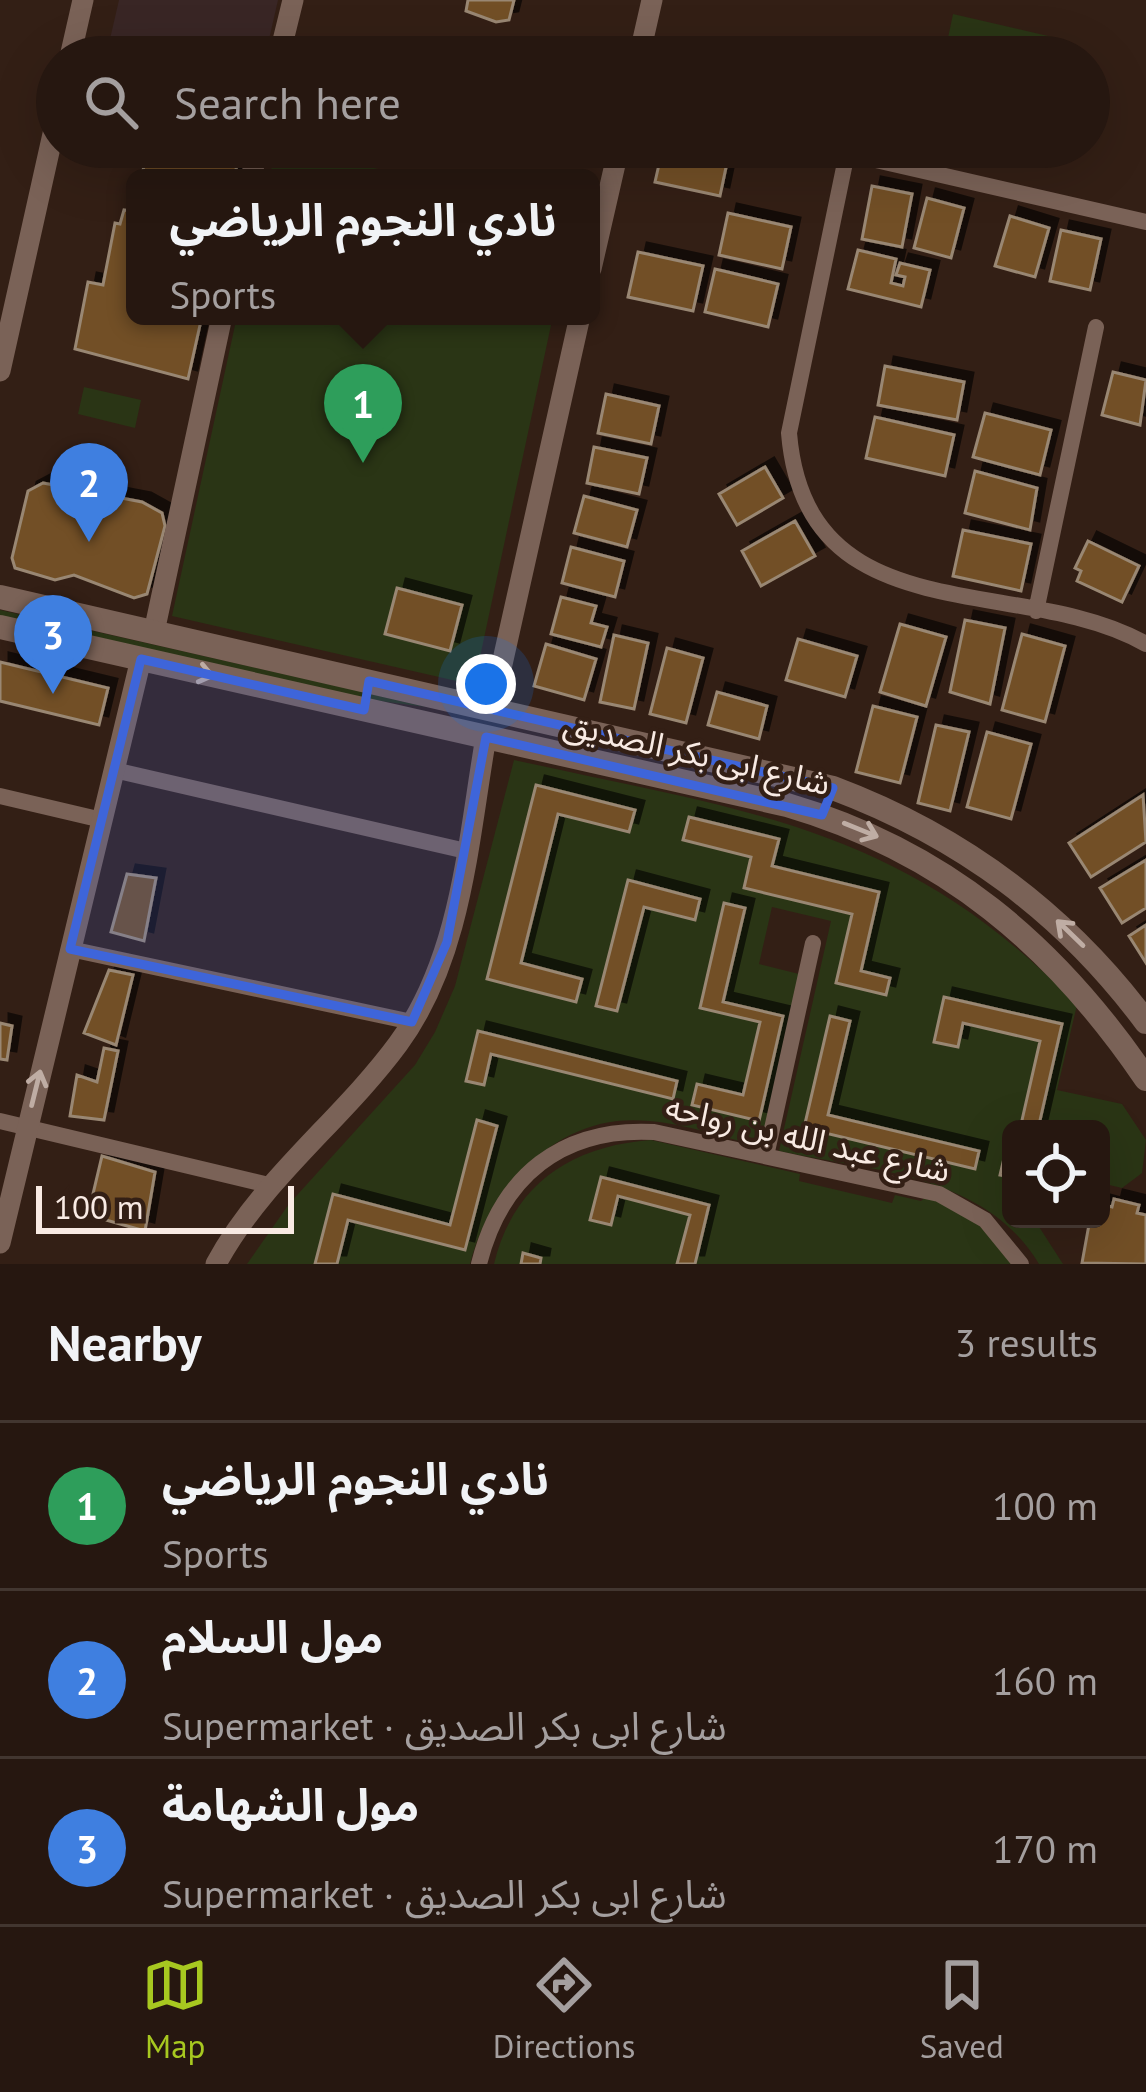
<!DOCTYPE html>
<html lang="en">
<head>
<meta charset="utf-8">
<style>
  body { margin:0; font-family:"PT Sans","Noto Sans Arabic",sans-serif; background:#32241e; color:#f1f3f6 }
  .controls { position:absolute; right:36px; bottom:36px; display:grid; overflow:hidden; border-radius:18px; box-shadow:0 12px 48px #0002 }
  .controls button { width:108px; height:108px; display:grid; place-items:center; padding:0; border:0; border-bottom:3px solid #423630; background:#261710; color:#f1f3f6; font:60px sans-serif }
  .scale { position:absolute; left:36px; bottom:30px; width:258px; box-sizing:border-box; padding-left:12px; border:6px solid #f8eae3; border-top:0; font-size:33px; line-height:42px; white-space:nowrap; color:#f8eae3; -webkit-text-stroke:9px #331f15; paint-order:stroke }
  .you { position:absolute; left:486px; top:684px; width:42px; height:42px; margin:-30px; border:9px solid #fff; border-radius:50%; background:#1a73e8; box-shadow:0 0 0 18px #1a73e833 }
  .badge { display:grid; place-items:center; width:78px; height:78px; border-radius:50%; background:#a7c820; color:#fff; font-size:39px; font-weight:700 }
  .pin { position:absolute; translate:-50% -99px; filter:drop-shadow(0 3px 6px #0008) }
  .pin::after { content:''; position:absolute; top:63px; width:42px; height:36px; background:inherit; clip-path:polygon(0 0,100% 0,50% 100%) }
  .popup { position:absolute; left:126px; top:169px; width:474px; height:156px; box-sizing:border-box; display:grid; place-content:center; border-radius:18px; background:#261710; filter:drop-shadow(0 3px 9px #0005); font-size:39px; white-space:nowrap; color:#a49f9f }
  .popup b { font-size:45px; color:#f1f3f6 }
  .popup::after { content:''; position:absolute; left:50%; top:100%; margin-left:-24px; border:24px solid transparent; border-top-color:#261710 }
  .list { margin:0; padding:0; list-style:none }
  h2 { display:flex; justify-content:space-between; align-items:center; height:156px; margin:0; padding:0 48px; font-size:51px }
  h2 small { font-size:39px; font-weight:400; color:#a49f9f }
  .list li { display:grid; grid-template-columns:78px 1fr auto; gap:36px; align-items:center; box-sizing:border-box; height:168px; padding:0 48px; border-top:3px solid #423630 }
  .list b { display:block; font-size:45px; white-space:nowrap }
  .list p { margin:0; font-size:39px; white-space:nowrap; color:#a49f9f }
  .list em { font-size:39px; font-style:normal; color:#a49f9f }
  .icon { flex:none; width:66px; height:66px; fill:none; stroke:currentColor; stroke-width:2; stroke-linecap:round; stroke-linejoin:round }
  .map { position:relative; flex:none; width:1146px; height:1264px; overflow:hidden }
  .search { position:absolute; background:#261710; box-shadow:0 12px 48px #0002; left:36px; right:36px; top:36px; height:132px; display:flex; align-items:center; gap:30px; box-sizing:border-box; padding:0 42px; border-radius:66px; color:#a49f9f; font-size:45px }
  .sheet { height:660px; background:#261710 }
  nav { display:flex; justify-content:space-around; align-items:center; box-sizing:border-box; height:168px; border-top:3px solid #423630; background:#261710; font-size:33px; color:#a49f9f }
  nav a { display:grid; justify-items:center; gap:6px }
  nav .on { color:#a7c820 }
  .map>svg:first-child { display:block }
  .medical { fill:#392625 }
  .green { fill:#2a3515 }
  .building { fill:#725026; stroke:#998773; stroke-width:3; filter:url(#shadow) }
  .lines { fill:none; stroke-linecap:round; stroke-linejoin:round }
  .minor { stroke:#7a6257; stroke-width:16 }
  .tertiary { stroke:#7a6257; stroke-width:21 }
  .secondary { stroke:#7a6257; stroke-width:24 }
  .oneway { stroke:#bfada4 }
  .marked { fill:#3e65da; fill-opacity:0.2; stroke:#3e65da; stroke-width:9; stroke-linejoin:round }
  .labels { text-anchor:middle; stroke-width:9; stroke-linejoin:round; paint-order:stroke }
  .street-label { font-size:33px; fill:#f8eae3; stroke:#331f15 }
</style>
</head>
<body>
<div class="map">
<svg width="1146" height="1264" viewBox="0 0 1146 1264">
  <defs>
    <filter id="shadow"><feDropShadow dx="9" dy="-9" stdDeviation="0" flood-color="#0009"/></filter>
  </defs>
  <rect width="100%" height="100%" fill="#331f15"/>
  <path class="medical" d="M119,0h159l-13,57h-134l-24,-5z"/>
  <path class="green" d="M953,14l108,25 -4,18h-113z
    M678,38l38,10 -2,9h-41z
    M277,147l143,31h-151z
    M237,316h316l-79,369 -302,-69z
    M84,387l57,13 -6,28 -57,-14z
    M0,610l368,83 58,14 -61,-8 -365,-80z
    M514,760c230,51 390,65 563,245l-20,85 65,14 24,36 -4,33 -20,15 -21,-5v-54h-90v90h23l29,45h-24c-54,-90 -167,-93 -260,-113l52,-230 -59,-14 -13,57 44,11 -38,173c-46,-12 -100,-32 -148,-27 -72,8 -131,76 -147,143h-223l42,-60 126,-139 20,-33 20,-46z
    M651,1140l149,34 -1,7 93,22 3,-8 26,6 11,-9 49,35 33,37h-520c19,-79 76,-118 157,-124z"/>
  <path class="building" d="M468,0h46l-5,20 -13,2 -30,-11z
    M149,147h92l-7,31h-93z
    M663,147l66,6 -9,43 -65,-14z
    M872,186l40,8 -10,53 -40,-8z
    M927,198l37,10 -13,50 -37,-10z
    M135,201v115h67l-14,63 -113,-30 13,-67 15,3 12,-62 5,1 4,-14 9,1z
    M728,213l63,14 -9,42 -63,-14z
    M1010,216l39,12 -14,49 -40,-11z
    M1061,230l40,9 -11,51 -40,-9z
    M858,250l38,9 -5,24 12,3 2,-9 -9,-2 4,-12 30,7 -9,37 -73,-18z
    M638,252l65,14 -10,45 -65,-14z
    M715,269l63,15 -10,43 -63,-15z
    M885,366l79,16 -7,38 -79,-15z
    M1113,372l33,8 -6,45 -38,-10z
    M606,394l53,12 -8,38 -53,-11z
    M985,413l66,17 -11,45 -67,-18z
    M875,417l79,18 -9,41 -79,-18z
    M594,447l53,11 -8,36 -52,-11z
    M765,467l18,31 -46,27 -18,-31z
    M975,471l62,17 -7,42 -65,-17z
    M43,483l99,19 20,11 3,13 -18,68 -13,4 -60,-23 -19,5 -40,-12 -3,-10 16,-67z
    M584,496l53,14 -10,37 -53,-14z
    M795,521l20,35 -54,30 -19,-35z
    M963,530l68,14 -10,47 -68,-15z
    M1088,541l51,25 -17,36 -45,-21 4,-10 -6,-3z
    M571,547l53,14 -9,36 -53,-14z
    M397,588l65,17 -12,46 -65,-17z
    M561,597l35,9 -5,17 16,4 -6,20 -50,-13z
    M965,620l40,8 -15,76 -40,-12z
    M900,624l46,13 -20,69 -46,-14z
    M1022,634l43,12 -20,76 -43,-12z
    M614,635l34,8 -14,66 -34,-7z
    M798,639l59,17 -12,41 -59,-17z
    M546,644l50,15 -12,41 -50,-14z
    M667,648l36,10 -17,65 -36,-9z
    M0,662l108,26 -9,37 -99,-24z
    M717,692l50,14 -8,33 -51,-14z
    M873,706l44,11 -17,66 -44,-11z
    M936,725l33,7 -19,79 -32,-8z
    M987,732l44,12 -20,75 -44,-12z
    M536,785l99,25 -6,22 -71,-18 -37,149 61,16 -6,23 -89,-23z
    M1143,795l3,47 -55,35 -22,-34z
    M689,817l90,22 -7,27 107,26 -18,79 29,7 -4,17 -50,-12 16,-69 -108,-26 7,-31 -68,-17z
    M1146,860v48l-24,15 -22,-35z
    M127,874l29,4 -12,63 -33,-9z
    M628,880l72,19 -5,21 -51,-13 -27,104 -21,-5z
    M724,903l21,5 -22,94 60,14 -24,105 -67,-16 5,-21 46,11 17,-73 -60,-14z
    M1146,925v38l-17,-27z
    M109,970l24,5 -17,70 -32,-12z
    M944,997l118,27 -24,105h-18l20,-88 -77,-18 -5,24 -24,-5z
    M830,1016l20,5 -22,94 151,36 -4,18 -171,-41z
    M0,1023l12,3 -5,34 -7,-1z
    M478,1031l199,50 -4,18 -182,-45 -7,31 -18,-4z
    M104,1048l14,3 -14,69 -34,-4 7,-41 20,7z
    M477,1120l20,6 -32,124 -117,-30 -11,44h-22l18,-70 117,31z
    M102,1156l53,16 -10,59 -57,-16z
    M1004,1158l7,2v17l-11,-2z
    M601,1177l108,28 -14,59h-18l13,-49 -72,-19 -7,29 -21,-5z
    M1114,1199l25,6 -2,8 9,2v49l-64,-1 8,-44h11v-15l11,3z
    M523,1253l18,5 -1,6h-19z"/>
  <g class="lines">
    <path class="minor" d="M819,147l327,75
      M847,153l-58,280c17,204 231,139 357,211
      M1036,611l60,-284
      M114,770l352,81
      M0,796l102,24
      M70,949l342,73
      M0,1121l273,65
      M766,1156l47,-213
      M479,1264c22,-88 83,-137 175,-132l285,62 46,26 36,44"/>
    <path class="tertiary" d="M70,57l13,-57
      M279,57l14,-57
      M639,57l13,-57
      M251,178l7,-31
      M591,269l28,-122
      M0,371l57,-255
      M154,632l68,-316
      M492,709l88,-393
      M0,1243l141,-584
      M216,1264c45,-84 126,-144 182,-220 64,-87 70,-204 88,-307"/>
    <path class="secondary" d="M0,597l833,191c128,48 231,124 313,234
      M0,627l787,178c157,46 268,140 359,274"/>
  </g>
  <defs><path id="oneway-shaft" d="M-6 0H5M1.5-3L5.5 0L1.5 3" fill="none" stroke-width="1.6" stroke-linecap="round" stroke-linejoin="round" transform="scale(3)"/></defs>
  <g class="oneway">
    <use href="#oneway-shaft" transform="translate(196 672) rotate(13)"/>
    <use href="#oneway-shaft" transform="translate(861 830) rotate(22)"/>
    <use href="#oneway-shaft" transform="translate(1070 933) rotate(-136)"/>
    <use href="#oneway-shaft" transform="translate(36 1088) rotate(-76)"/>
  </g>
  <path class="marked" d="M141,659l223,51 5,-29 464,107 -11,27 -336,-78 -39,205 -35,80 -342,-73z"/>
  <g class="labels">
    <g class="street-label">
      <text transform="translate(697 753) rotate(13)" y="12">شارع ابى بكر الصديق</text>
      <text transform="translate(808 1138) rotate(13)" y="12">شارع عبد الله بن رواحه</text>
    </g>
  </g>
</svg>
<div class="controls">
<button><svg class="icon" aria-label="locate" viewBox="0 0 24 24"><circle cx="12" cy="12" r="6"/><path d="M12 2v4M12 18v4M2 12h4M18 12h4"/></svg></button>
</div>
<div class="scale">100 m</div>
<div class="you"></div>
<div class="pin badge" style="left:363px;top:463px;background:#2e9e5b">1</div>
<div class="popup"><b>نادي النجوم الرياضي</b>Sports</div>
<div class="pin badge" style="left:89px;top:542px;background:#3f7fe0">2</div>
<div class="pin badge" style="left:53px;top:694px;background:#3f7fe0">3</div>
<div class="search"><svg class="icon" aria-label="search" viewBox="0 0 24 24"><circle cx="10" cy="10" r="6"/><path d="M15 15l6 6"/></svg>Search here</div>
</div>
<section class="sheet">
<h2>Nearby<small>3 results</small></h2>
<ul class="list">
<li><span class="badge" style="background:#2e9e5b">1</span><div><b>نادي النجوم الرياضي</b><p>Sports</p></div><em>100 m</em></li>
<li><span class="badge" style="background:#3f7fe0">2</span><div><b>مول السلام</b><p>Supermarket · شارع ابى بكر الصديق</p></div><em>160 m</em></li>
<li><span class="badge" style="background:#3f7fe0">3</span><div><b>مول الشهامة</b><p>Supermarket · شارع ابى بكر الصديق</p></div><em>170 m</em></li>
</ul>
</section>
<nav>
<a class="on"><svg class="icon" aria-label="map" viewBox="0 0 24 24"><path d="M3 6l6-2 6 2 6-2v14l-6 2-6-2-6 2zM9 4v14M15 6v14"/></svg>Map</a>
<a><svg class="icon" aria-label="directions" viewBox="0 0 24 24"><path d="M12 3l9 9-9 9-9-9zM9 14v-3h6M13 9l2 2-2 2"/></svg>Directions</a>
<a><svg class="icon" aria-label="saved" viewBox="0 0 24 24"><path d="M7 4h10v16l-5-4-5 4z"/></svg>Saved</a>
</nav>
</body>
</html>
